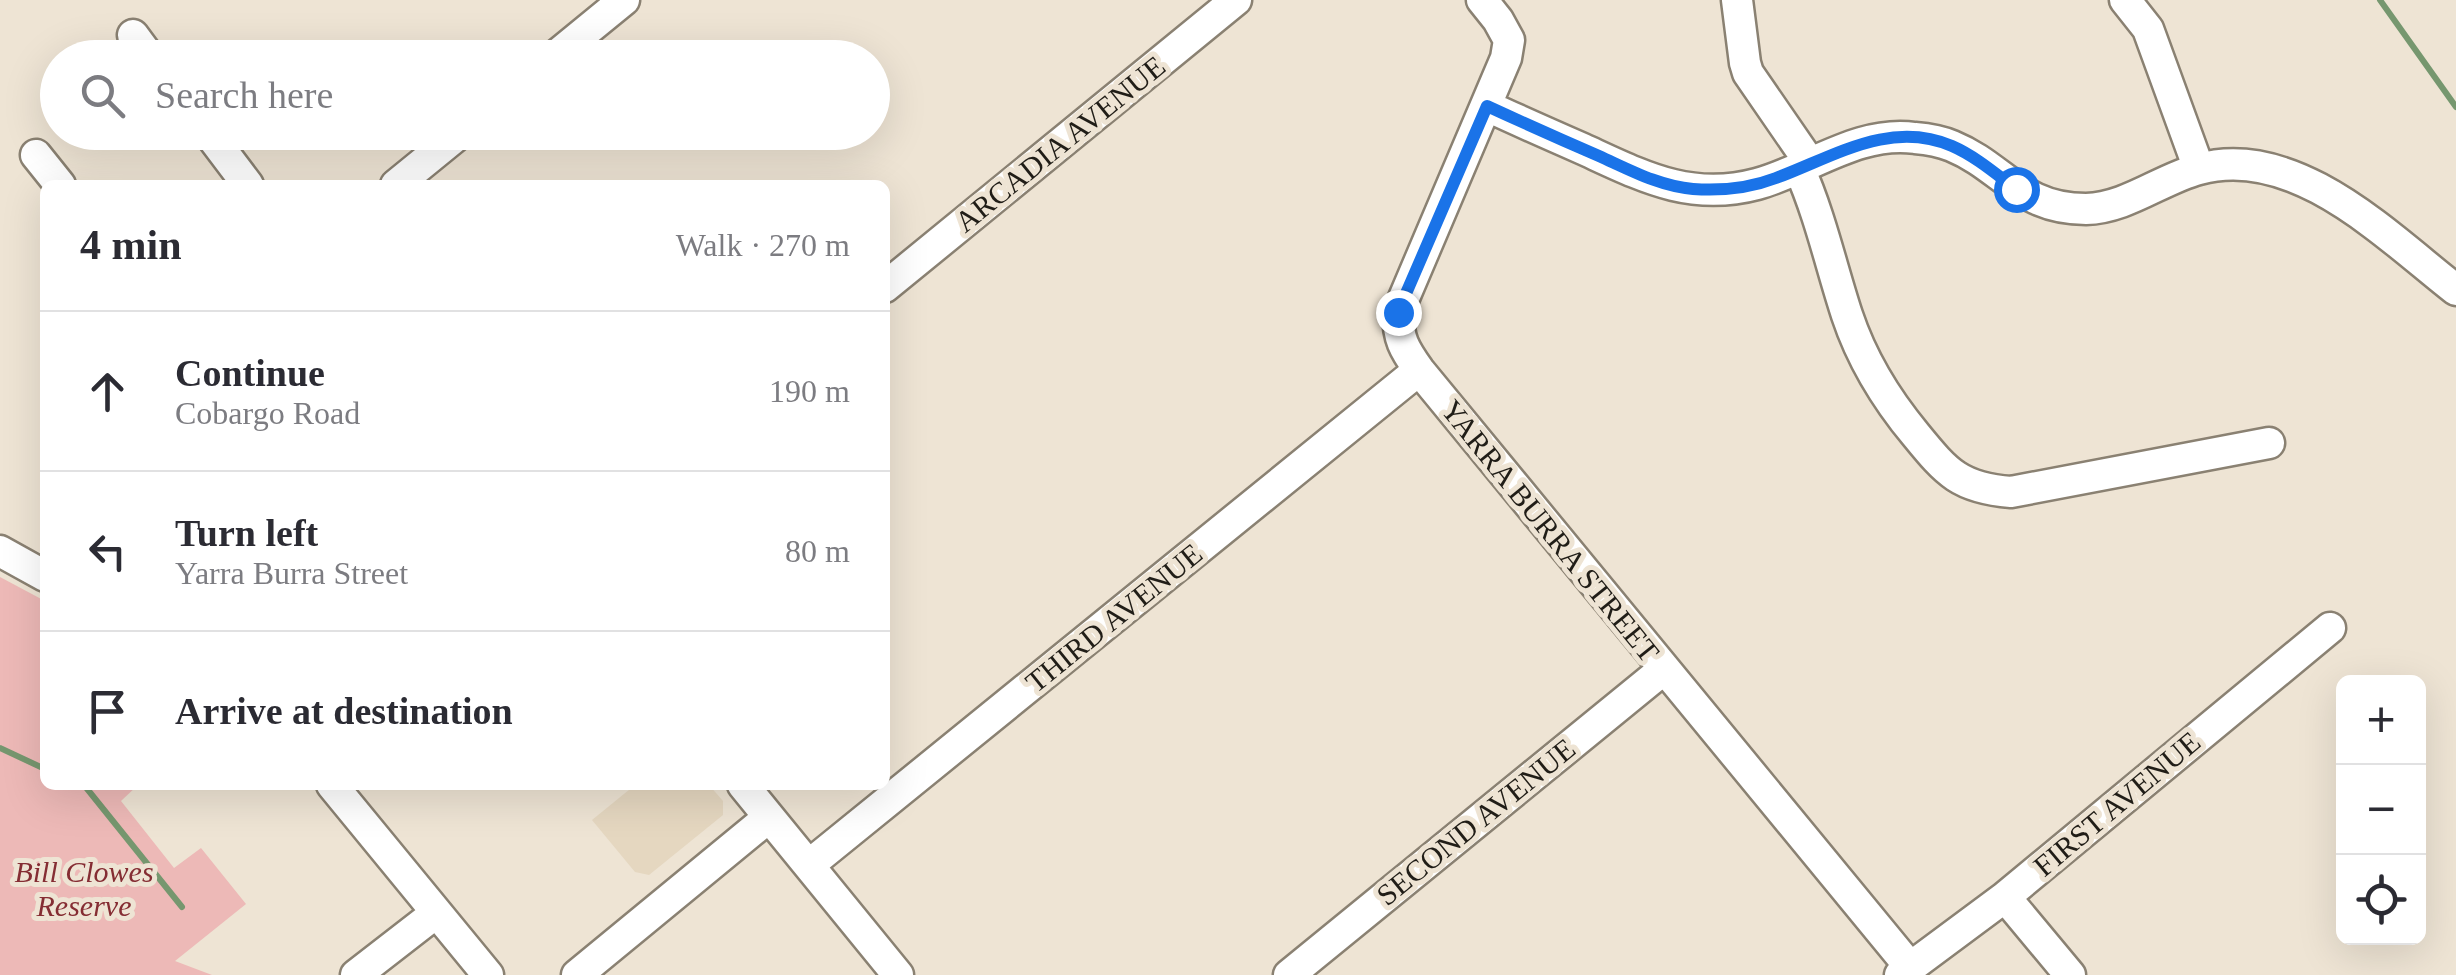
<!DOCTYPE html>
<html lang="en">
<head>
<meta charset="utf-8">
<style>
  body { margin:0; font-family:"Times New Roman",serif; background:#f2f2f3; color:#2b2b33 }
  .controls { position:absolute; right:30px; bottom:30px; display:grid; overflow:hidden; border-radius:15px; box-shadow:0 10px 40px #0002 }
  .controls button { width:90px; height:90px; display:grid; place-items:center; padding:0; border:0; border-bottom:2px solid #e1e1e2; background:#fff; color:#2b2b33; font:50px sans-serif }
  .stop { position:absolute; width:30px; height:30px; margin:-22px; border:8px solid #1a73e8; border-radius:50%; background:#fff }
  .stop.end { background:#1a73e8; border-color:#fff; box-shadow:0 2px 10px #0008 }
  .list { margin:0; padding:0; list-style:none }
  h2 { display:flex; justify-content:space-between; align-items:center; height:130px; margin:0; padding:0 40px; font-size:42px }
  h2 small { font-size:32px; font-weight:400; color:#7c7c81 }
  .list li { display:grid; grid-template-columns:65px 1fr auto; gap:30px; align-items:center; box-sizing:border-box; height:160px; padding:0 40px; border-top:2px solid #e1e1e2 }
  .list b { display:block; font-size:38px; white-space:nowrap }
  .list p { margin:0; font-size:32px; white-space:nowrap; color:#7c7c81 }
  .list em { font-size:32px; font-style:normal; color:#7c7c81 }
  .icon { flex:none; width:55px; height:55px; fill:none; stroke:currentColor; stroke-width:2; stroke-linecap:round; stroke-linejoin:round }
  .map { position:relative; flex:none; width:2456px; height:975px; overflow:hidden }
  .search { position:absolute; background:#fff; box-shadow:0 10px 40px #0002; left:40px; top:40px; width:850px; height:110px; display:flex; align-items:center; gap:25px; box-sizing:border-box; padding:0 35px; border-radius:55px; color:#7c7c81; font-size:38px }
  .panel { position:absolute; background:#fff; box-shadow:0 10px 40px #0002; left:40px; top:180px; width:850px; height:610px; border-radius:15px }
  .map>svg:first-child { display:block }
  .built { fill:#e5d7c0 }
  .green { fill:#edb9b7 }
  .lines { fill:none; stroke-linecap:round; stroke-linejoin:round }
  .stream { stroke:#76976f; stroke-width:6 }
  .minor-casing { stroke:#8a8172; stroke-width:35 }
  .minor { stroke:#fff; stroke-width:30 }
  .route { stroke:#1a73e8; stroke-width:12 }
  .labels { text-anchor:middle; stroke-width:10; stroke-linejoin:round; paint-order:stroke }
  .street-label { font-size:30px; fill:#201d17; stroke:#eee4d4 }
  .park-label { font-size:30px; font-style:italic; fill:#852d33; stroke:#eee4d4 }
</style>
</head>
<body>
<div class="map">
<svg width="2456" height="975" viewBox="0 0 2456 975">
  <rect width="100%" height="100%" fill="#eee4d4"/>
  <path class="built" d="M635,785h74l14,16v14l-74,60 -14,-3 -43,-52z"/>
  <path class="green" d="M0,577l45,24v184h93l-17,16 53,67 27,-20 45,56 -71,57 37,14h-212z"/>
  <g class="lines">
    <path class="stream" d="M2380,0l76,107
      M0,748l45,21
      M84,785l98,122"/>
    <g class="minor-casing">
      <path id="minor" d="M1482,0l16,20 11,20 -3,18 -108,254c0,27 6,37 21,58l491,597
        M1737,0l8,63 3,10 62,90
        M2125,0l23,29 51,140
        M133,35l17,23
        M553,58l71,-58
        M1487,106c32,15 64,29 96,43 59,27 107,53 174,35 52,-14 101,-54 158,-46 12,1 25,3 37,8 51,21 68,63 134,63 41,-1 75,-30 113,-40 96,-27 189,68 257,121
        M208,132l40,53
        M36,155l24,30
        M1799,168c21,47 32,98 48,147 15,45 39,84 69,120 31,38 44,53 95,57l258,-49
        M396,185l65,-53
        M885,287l351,-287
        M0,551l45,25
        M332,785l156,190
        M743,785l155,190
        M809,865l610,-495
        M2005,897l65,78
        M356,975l80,-62
        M577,975l192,-158
        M1289,975l375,-306
        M1900,975l105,-78 325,-269"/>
    </g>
    <use href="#minor" class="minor"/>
  </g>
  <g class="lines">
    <path class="route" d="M1398,312l89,-206c37,17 75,34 112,50 31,14 60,30 94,33 28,2 57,-1 83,-11 57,-21 114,-59 176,-32 23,10 44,28 64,43"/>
  </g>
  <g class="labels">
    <g class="street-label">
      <text transform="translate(1060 144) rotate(-39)" y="10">ARCADIA AVENUE</text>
      <text transform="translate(1550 531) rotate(51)" y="10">YARRA BURRA STREET</text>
      <text transform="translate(1114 618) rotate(-39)" y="10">THIRD AVENUE</text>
      <text transform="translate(2117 804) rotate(-40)" y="10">FIRST AVENUE</text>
      <text transform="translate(1476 822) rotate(-39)" y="10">SECOND AVENUE</text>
    </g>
    <g class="park-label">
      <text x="84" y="882">Bill Clowes<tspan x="84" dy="34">Reserve</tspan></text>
    </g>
  </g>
</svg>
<div class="controls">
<button>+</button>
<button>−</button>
<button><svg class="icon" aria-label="locate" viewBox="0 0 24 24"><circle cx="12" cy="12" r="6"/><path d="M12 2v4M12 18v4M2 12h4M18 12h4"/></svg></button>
</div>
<div class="stop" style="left:2016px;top:189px"></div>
<div class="stop end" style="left:1398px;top:312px"></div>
<div class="search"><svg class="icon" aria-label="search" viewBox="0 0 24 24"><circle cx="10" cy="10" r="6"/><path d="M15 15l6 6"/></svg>Search here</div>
<section class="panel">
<h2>4 min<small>Walk · 270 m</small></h2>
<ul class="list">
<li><svg class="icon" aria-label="ahead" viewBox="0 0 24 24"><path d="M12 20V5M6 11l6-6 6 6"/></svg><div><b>Continue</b><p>Cobargo Road</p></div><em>190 m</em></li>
<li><svg class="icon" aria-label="left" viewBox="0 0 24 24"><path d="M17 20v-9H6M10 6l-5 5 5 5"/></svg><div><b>Turn left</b><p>Yarra Burra Street</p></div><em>80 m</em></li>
<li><svg class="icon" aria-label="arrive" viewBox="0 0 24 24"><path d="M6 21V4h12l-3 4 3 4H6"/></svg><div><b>Arrive at destination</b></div></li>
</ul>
</section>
</div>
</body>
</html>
